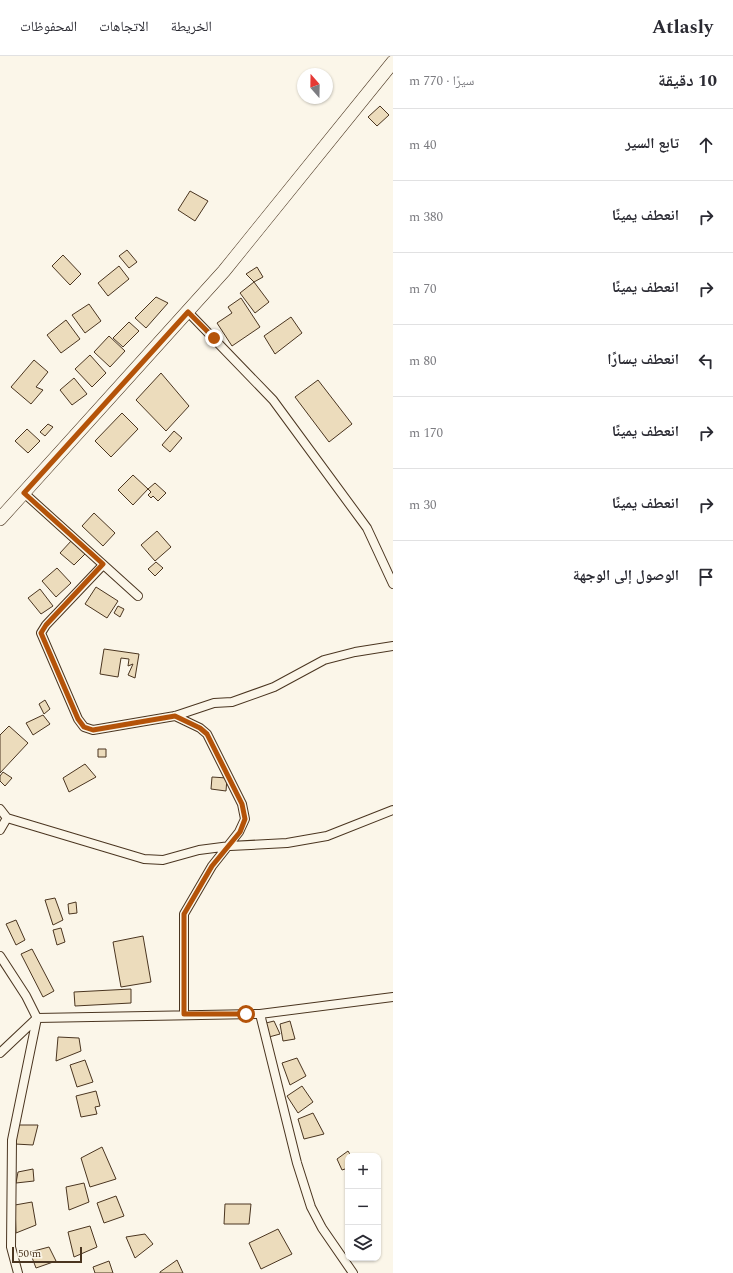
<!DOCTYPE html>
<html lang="ar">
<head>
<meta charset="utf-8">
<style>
  body { margin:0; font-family:Spectral,"Noto Naskh Arabic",serif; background:#f2f2f3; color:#2b2b33; direction:rtl }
  .controls { position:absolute; right:12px; bottom:12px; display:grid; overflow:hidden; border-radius:8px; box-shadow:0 1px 3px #0004 }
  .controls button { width:36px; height:36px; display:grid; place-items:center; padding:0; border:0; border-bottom:1px solid #e1e1e2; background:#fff; color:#2b2b33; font:20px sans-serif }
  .compass { position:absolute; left:297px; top:12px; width:36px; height:36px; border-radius:50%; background:#fff; box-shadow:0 1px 3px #0004; rotate:340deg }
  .scale { position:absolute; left:12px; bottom:10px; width:70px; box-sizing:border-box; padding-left:4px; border:2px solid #4a3520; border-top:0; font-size:11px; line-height:14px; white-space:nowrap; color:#4a3520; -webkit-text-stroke:3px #fbf6e9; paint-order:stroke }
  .stop { position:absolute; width:12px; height:12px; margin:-9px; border:3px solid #b45309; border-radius:50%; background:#fff }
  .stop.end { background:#b45309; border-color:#fff; box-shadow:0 1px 4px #0008 }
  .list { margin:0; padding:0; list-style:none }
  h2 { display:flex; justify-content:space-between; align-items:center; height:52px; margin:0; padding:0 16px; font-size:17px }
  h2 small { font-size:13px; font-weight:400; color:#7c7c81 }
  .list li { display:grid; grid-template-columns:26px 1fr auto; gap:12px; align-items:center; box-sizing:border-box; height:72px; padding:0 16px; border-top:1px solid #e1e1e2 }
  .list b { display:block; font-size:15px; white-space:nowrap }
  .list em { font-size:13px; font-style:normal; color:#7c7c81 }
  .icon { flex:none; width:22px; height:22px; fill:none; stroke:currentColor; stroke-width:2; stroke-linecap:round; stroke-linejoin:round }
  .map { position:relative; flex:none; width:393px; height:1217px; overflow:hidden; direction:ltr }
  header { display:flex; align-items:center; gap:24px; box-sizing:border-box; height:56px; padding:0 20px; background:#fff; border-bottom:1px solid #e1e1e2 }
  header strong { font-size:19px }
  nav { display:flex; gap:22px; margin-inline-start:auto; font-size:14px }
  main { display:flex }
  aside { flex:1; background:#fff }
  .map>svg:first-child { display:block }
  .building { fill:#ecdcbc; stroke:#4a3520 }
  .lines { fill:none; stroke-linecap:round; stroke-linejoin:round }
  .minor-casing { stroke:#4a3520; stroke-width:10 }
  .primary-casing { stroke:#4a3520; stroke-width:14 }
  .minor { stroke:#fbf6e9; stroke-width:8 }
  .primary { stroke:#fbf6e9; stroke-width:13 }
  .route { stroke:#b45309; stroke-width:5 }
</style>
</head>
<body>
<header>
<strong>Atlasly</strong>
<nav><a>الخريطة</a><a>الاتجاهات</a><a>المحفوظات</a></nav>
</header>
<main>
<aside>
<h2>10 دقيقة<small>سيرًا · 770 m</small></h2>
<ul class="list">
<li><svg class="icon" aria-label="ahead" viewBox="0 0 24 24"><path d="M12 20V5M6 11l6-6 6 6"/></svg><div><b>تابع السير</b></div><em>40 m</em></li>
<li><svg class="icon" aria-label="right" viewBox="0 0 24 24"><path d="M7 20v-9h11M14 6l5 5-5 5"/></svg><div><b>انعطف يمينًا</b></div><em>380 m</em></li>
<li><svg class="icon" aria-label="right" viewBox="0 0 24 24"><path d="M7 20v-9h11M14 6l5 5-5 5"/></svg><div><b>انعطف يمينًا</b></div><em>70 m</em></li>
<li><svg class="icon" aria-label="left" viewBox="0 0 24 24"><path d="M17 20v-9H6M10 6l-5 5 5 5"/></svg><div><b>انعطف يسارًا</b></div><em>80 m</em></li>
<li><svg class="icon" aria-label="right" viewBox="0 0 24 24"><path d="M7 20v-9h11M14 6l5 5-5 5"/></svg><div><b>انعطف يمينًا</b></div><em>170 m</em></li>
<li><svg class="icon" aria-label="right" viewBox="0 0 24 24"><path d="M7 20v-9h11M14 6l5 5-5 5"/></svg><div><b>انعطف يمينًا</b></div><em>30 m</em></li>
<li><svg class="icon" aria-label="arrive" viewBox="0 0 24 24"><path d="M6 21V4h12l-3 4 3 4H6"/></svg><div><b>الوصول إلى الوجهة</b></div></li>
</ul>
</aside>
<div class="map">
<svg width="393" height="1217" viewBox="0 0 393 1217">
  <rect width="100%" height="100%" fill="#fbf6e9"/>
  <path class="building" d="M380,50l9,9 -12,11 -9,-9z
    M190,135l18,10 -13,20 -17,-11z
    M127,194l10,12 -8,6 -10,-12z
    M63,199l18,19 -11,11 -18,-19z
    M119,210l10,13 -21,17 -10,-13z
    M257,211l6,10 -9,5 -8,-8z
    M254,226l15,20 -14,11 -15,-20z
    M156,241l12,6 -22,25 -11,-10z
    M241,242l19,29 -28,19 -15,-23 15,-10 -4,-6z
    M89,248l12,17 -16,12 -13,-18z
    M291,261l11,16 -27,21 -11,-18z
    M66,264l14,19 -19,14 -14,-18z
    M129,266l10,9 -16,16 -10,-9z
    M109,280l16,15 -15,16 -16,-15z
    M90,299l16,18 -14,14 -17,-18z
    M34,304l14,12 -12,15 7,3 -12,14 -20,-17z
    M161,317l28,33 -23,25 -30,-31z
    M74,322l13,16 -15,11 -12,-15z
    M318,324l34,44 -23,18 -34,-45z
    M122,357l16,16 -27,28 -16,-16z
    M48,368l5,3 -8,9 -5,-4z
    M27,373l13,12 -12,12 -13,-12z
    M174,375l8,7 -12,14 -8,-7z
    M133,419l15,14 -15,16 -15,-15z
    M155,427l11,10 -8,8 -5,-5 -2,2 -3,-3 3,-3 -3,-3z
    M94,457l21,20 -12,13 -21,-20z
    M157,475l14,16 -16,14 -14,-16z
    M72,484l14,13 -12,12 -14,-12z
    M156,506l7,6 -8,8 -7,-7z
    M57,512l14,15 -15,14 -14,-16z
    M96,531l22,14 -11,17 -22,-14z
    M40,533l13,17 -12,8 -13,-16z
    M118,550l6,3 -4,8 -6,-4z
    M104,593l35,5 -4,24 -7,-3 5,-11 -5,2 1,-7 -8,-1 -3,19 -18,-3z
    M45,644l5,9 -6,5 -5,-10z
    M43,659l7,9 -17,11 -7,-12z
    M9,670l19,17 -28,30v-38z
    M98,693h8v8h-8z
    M85,708l11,13 -27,15 -6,-14z
    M3,716l9,6 -7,8 -5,-5v-5z
    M212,721l15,1 -1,13 -15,-2z
    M55,842l8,22 -10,5 -8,-25z
    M76,846l1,11 -8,1 -1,-10z
    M16,864l9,20 -9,5 -10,-21z
    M61,872l4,14 -8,3 -4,-15z
    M143,880l8,46 -30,5 -8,-45z
    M32,893l22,42 -11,6 -22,-43z
    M131,933v14l-56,3 -1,-14z
    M274,965l6,13 -11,3 -3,-14z
    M290,965l5,18 -12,2 -3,-17z
    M58,981l21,1 2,13 -25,10z
    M297,1002l9,18 -16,9 -8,-22z
    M85,1004l8,22 -16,5 -7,-22z
    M302,1030l11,16 -15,11 -11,-17z
    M96,1035l4,15 -5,1 2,7 -16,3 -5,-21z
    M313,1057l11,21 -20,5 -6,-20z
    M18,1069h20l-5,20 -18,-1z
    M102,1091l14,32 -26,8 -9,-29z
    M348,1095l3,5h-3v12l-6,2 -5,-11z
    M33,1113l1,12 -18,2 2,-11z
    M84,1127l5,19 -20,8 -3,-23z
    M116,1140l8,20 -20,7 -7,-20z
    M32,1146l4,23 -20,8 -1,-28z
    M225,1148h26l-2,20h-25z
    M90,1170l7,21 -23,10 -6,-25z
    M278,1173l14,25 -31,15 -12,-26z
    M145,1178l8,10 -18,14 -9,-21z
    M49,1191l7,14 -20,7 -6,-16z
    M177,1204l6,13h-23v-1z
    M109,1205l4,12h-18l-2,-6z"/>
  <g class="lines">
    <g class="minor-casing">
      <path id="minor" d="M188,256l85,88 94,128 26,56
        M24,437l114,103
        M103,509l-57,60 -5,8 37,86 6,8 9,3 82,-14 39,-13 18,-1 42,-15 50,-27 31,-8 38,-6
        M175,660l25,12 7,6 35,70 3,15 -6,13 -27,34 -28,48v100
        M0,753l7,9 -7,12
        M7,762l137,41 19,1 36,-10 31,-4 57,-3 40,-7 66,-26
        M0,900l26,40 11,22 -25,122 -1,107 7,26
        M260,958l37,149 14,44 11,21 31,45
        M0,997l37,-35 223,-4 133,-17"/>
    </g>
    <g class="primary-casing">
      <path id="primary" d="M0,463l224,-248 169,-209"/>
    </g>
    <use href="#minor" class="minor"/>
    <use href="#primary" class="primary"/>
  </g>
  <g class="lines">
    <path class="route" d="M214,282l-26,-26 -164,181 79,71 -57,61 -5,8 37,86 6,8 9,3 82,-14 25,12 7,6 35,70 3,15 -5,13 -28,34 -28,48v100h62"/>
  </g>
</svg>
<div class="controls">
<button>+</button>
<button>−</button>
<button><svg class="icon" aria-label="layers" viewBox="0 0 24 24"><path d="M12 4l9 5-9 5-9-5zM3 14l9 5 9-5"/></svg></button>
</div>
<svg class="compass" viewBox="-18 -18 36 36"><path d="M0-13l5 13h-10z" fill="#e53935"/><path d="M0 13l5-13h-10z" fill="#7c7c81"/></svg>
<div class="scale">50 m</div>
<div class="stop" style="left:246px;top:958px"></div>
<div class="stop end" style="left:214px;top:282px"></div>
</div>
</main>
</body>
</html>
